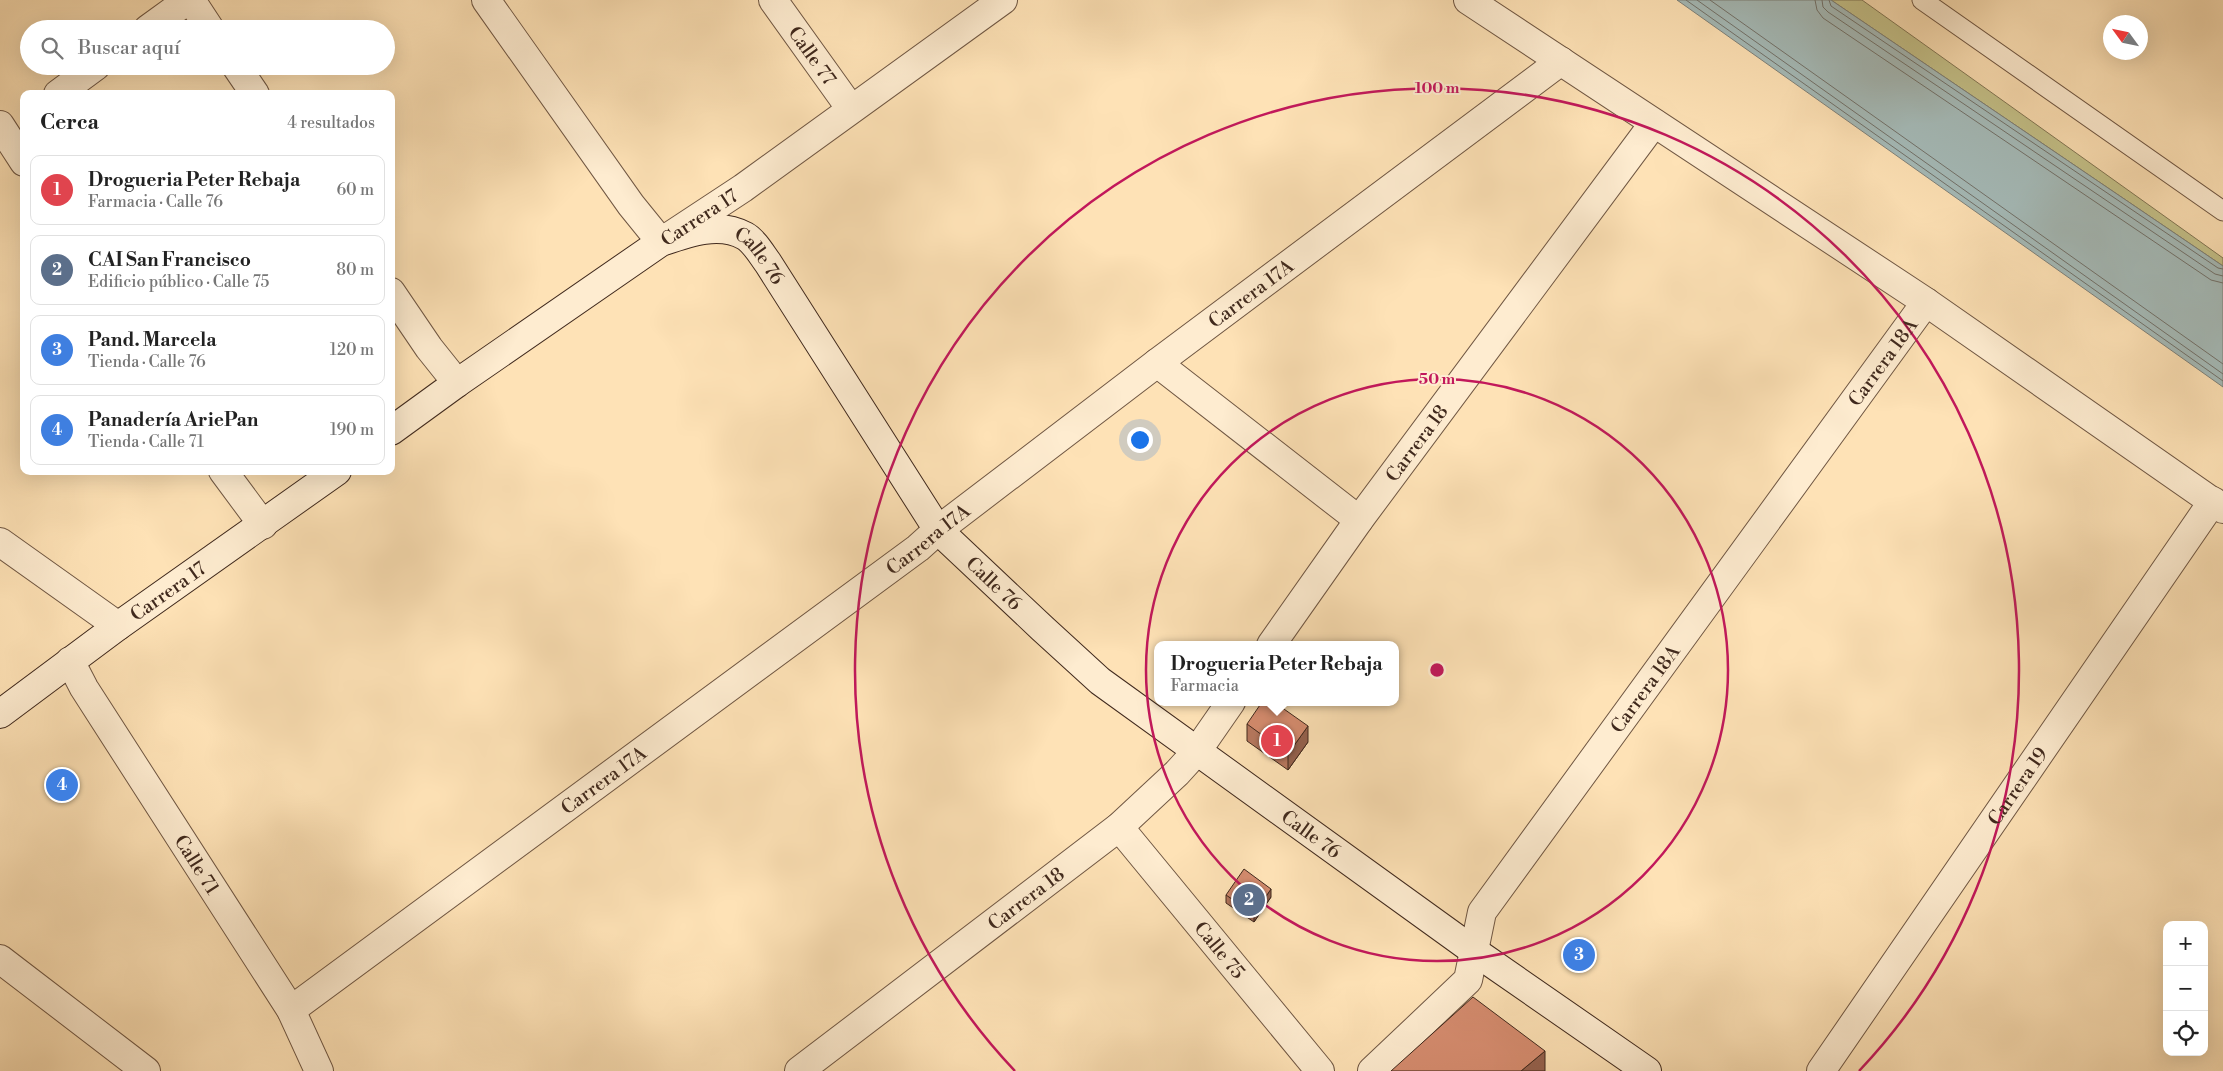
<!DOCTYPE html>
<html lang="es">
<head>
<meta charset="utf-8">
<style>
  body { margin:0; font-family:"Libre Bodoni",serif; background:#f6f6f6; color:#222 }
  .controls { position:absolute; right:15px; bottom:15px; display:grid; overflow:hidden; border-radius:10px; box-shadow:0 5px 20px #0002 }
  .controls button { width:45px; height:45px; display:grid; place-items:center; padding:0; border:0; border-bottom:1px solid #e0e0e0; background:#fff; color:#222; font:25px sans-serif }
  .compass { position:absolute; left:2103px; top:15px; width:45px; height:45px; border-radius:50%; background:#fff; box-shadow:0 5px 20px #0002; rotate:303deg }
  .you { position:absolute; left:1139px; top:439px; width:18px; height:18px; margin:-12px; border:4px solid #fff; border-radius:50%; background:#1a73e8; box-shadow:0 0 0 8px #1a73e833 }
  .badge { display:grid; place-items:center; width:32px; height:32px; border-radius:50%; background:#d93025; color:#fff; font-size:16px; font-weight:700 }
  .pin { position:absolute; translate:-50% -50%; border:2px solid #fff; box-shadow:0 1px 5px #0006 }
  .popup { position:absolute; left:1154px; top:641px; width:245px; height:65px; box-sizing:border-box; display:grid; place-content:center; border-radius:10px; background:#fff; filter:drop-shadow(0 1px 4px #0005); font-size:16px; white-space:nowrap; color:#767676 }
  .popup b { font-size:19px; color:#222 }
  .popup::after { content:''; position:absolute; left:50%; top:100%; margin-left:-10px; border:10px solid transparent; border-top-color:#fff }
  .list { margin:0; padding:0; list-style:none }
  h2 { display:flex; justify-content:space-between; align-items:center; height:65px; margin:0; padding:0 20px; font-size:21px }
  h2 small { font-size:16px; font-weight:400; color:#767676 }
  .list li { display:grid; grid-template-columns:32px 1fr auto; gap:15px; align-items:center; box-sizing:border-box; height:70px; margin:0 10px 10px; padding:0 10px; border:1px solid #e0e0e0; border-radius:10px }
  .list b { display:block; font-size:19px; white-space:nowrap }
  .list p { margin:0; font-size:16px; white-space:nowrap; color:#767676 }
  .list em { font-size:16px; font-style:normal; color:#767676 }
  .icon { flex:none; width:28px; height:28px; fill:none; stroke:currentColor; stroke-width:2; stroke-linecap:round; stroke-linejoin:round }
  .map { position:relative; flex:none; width:2223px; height:1071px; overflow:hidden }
  .search { position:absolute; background:#fff; box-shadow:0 5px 20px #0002; left:20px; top:20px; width:375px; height:55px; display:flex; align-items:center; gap:12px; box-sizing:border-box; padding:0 18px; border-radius:28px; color:#767676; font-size:19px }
  .panel { position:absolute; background:#fff; box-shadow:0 5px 20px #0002; left:20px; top:90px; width:375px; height:385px; border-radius:10px }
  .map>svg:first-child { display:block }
  .green { fill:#c5c28a; stroke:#827654 }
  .water { fill:#a5bbb9; stroke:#7d817b }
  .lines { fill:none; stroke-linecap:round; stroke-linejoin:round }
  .shore { stroke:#72726b; stroke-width:1 }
  .lane-casing { stroke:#705743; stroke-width:21 }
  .street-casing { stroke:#705743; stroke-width:30 }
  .secondary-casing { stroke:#40291d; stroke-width:30 }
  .lane { stroke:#feecd0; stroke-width:19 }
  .street { stroke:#feecd0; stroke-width:28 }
  .secondary { stroke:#feecd0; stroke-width:28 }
  .wall { fill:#b7785f; stroke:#40291d }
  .shaded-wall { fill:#95624e; stroke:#40291d }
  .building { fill:#d58c6f; stroke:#40291d }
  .ring { fill:none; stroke:#c2185b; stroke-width:2.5 }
  .labels { text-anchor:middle; stroke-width:4; stroke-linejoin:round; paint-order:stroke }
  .street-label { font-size:19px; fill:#40291d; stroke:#feecd0 }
  .centre { fill:#c2185b; stroke:#feecd0; stroke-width:2.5 }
  .ring-label { font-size:15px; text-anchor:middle; font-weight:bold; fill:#c2185b; stroke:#feecd0; stroke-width:4; stroke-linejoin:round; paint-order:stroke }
</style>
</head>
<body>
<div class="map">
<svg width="2223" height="1071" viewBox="0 0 2223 1071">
  <rect width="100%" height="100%" fill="#fee2b6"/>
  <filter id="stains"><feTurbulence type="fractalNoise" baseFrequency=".004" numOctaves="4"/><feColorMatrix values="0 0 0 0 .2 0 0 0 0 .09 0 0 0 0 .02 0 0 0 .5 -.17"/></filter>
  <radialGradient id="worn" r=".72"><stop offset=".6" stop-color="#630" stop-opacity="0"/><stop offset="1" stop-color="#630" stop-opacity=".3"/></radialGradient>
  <path class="green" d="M1831,0h31l361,258v8z"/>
  <path class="water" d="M1677,0h154l392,266v121z"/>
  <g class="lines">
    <path class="shore" d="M1686,0l537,381
      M1697,0l526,374
      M1710,0l513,364
      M1815,0l2,10 6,8 388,262 12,3
      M1822,0l1,7 5,5 387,262 8,2
      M1829,0l2,6 387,262 5,1"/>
    <g class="lane-casing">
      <path id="lane" d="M1922,0l301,211"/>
    </g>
    <g class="street-casing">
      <g id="street">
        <path d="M191,0l19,29"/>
        <path id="s1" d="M486,0l145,205 30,37 82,-54 260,-188"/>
        <path id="s2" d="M773,0l78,109"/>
        <path d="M1468,0l458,302 297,207"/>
        <path d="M148,29l40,-29"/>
        <path d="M236,66l19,28"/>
        <path d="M58,94l38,-28"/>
        <path d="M0,125l24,37"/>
        <path d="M391,292l38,56 28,35"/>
        <path d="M1157,363l202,157"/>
        <path d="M223,471l40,54"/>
        <path d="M0,542l118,84"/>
        <path id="s3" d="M1271,645l88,-125 295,-397"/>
        <path id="s4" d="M70,661l14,27 207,322 28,61"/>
        <path id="s5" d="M1119,827l201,244"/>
        <path d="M0,959l146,112"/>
        <path id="s6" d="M291,1010l627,-462 20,-18 219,-167 404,-302"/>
        <path id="s7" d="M799,1071l320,-244 58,-54 20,-22 34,-49"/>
        <path id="s8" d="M1372,1071l96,-91 14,-68 444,-610"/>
        <path id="s9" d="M1821,1071l392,-570"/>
      </g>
    </g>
    <g class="secondary-casing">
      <g id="secondary">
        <path id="s10" d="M391,431l66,-48 204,-141c26,-9 58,-21 84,-6 9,5 17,19 23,27l170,267 104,98 58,53 374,270 173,120"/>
        <path id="s11" d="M0,714l118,-88 219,-155"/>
      </g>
    </g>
    <use href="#lane" class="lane"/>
    <use href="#street" class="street"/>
    <use href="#secondary" class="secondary"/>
  </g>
  <path class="wall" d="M1247,724l61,18 -20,28 -41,-29z
    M1226,895l45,2 -17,25 -28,-19z"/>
  <path class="shaded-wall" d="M1308,726v16l-20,28v-16z
    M1271,889v8l-17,25v-8z
    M1545,1051v20h-24z"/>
  <path class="building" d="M1262,702h12l34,24 -20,28 -41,-30z
    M1244,869l27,20 -17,25 -28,-19z
    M1473,997l72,54 -24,20h-130z"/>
  <g class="ring">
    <circle cx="1437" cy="670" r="291"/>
    <path d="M1015 1071A582 582 0 1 1 1859 1071"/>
  </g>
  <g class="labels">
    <g class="street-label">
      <text dy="7" stroke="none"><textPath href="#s2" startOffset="68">Calle 77</textPath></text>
      <text dy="7" stroke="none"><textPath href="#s1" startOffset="344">Carrera 17</textPath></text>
      <text dy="7" stroke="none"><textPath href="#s10" startOffset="441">Calle 76</textPath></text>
      <text dy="7" stroke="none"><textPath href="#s6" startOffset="1198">Carrera 17A</textPath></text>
      <text dy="7" stroke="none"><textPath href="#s8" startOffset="882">Carrera 18A</textPath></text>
      <text dy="7" stroke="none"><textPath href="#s3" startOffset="249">Carrera 18</textPath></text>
      <text dy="7" stroke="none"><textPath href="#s6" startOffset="792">Carrera 17A</textPath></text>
      <text dy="7" stroke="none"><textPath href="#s10" startOffset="846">Calle 76</textPath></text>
      <text dy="7" stroke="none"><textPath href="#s11" startOffset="208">Carrera 17</textPath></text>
      <text dy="7" stroke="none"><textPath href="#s8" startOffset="478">Carrera 18A</textPath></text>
      <text dy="7" stroke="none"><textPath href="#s6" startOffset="388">Carrera 17A</textPath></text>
      <text dy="7" stroke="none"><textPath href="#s9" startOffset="346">Carrera 19</textPath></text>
      <text dy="7" stroke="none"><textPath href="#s10" startOffset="1251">Calle 76</textPath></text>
      <text dy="7" stroke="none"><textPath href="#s4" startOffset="240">Calle 71</textPath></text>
      <text dy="7" stroke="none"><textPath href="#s7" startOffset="285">Carrera 18</textPath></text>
      <text dy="7" stroke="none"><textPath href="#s5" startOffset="159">Calle 75</textPath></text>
    </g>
  </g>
  <circle cx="1437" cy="670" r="8" class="centre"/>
  <g class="ring-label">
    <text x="1437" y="93">100 m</text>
    <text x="1437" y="384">50 m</text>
  </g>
  <rect width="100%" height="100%" filter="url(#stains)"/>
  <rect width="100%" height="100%" fill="url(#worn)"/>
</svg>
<div class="controls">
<button>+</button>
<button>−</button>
<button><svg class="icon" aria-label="locate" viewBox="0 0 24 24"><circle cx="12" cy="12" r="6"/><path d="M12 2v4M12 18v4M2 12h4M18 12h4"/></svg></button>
</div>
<svg class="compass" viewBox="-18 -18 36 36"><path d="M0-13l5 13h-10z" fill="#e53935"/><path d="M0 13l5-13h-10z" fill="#767676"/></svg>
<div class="you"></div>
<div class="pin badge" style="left:1277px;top:741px;background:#e0444e">1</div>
<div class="popup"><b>Drogueria Peter Rebaja</b>Farmacia</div>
<div class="pin badge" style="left:1249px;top:900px;background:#5c6f8a">2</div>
<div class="pin badge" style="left:1579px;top:955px;background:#3f7fe0">3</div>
<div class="pin badge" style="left:62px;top:785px;background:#3f7fe0">4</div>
<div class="search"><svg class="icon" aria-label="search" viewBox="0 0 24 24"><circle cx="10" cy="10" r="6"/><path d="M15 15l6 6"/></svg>Buscar aquí</div>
<section class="panel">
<h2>Cerca<small>4 resultados</small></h2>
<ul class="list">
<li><span class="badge" style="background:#e0444e">1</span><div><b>Drogueria Peter Rebaja</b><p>Farmacia · Calle 76</p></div><em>60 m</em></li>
<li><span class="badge" style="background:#5c6f8a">2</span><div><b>CAI San Francisco</b><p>Edificio público · Calle 75</p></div><em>80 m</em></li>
<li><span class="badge" style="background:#3f7fe0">3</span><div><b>Pand. Marcela</b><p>Tienda · Calle 76</p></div><em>120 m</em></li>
<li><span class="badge" style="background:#3f7fe0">4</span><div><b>Panadería AriePan</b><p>Tienda · Calle 71</p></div><em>190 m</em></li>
</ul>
</section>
</div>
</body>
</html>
